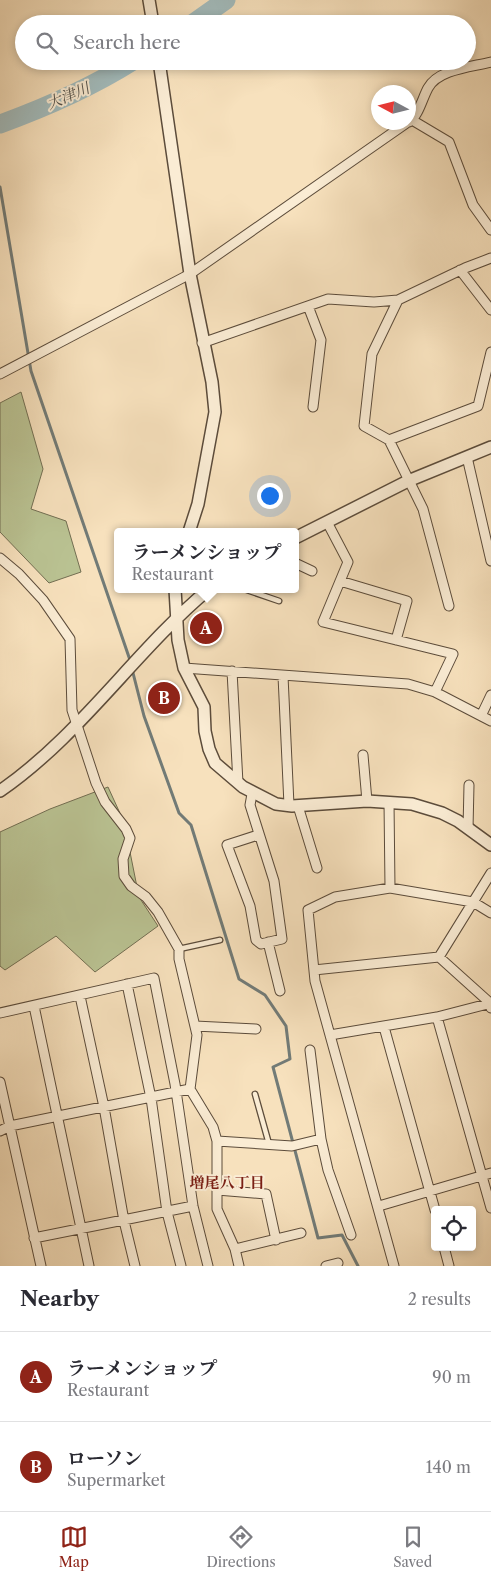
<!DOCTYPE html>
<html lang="en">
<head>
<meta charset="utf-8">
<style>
  body { margin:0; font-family:"Libre Caslon Text","Noto Serif JP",serif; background:#f2f2f3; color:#2b2b33 }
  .controls { position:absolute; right:15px; bottom:15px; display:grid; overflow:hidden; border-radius:5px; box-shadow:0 2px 8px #0003 }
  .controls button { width:45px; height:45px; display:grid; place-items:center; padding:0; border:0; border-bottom:1px solid #e1e1e2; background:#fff; color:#2b2b33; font:25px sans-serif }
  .compass { position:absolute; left:371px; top:85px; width:45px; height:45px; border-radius:50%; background:#fff; box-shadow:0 2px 8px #0003; rotate:277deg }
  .you { position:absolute; left:269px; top:495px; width:18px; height:18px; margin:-12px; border:4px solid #fff; border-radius:50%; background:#1a73e8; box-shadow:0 0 0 8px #1a73e833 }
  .badge { display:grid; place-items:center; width:32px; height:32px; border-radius:50%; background:#8f2418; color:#fff; font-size:16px; font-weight:700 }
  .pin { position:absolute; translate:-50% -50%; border:2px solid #fff; box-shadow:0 1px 5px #0006 }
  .popup { position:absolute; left:114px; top:528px; width:185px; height:65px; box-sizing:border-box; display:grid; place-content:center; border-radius:5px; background:#fff; filter:drop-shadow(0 1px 4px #0005); font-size:16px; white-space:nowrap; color:#7c7c81 }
  .popup b { font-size:19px; color:#2b2b33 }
  .popup::after { content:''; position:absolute; left:50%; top:100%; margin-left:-10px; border:10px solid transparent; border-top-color:#fff }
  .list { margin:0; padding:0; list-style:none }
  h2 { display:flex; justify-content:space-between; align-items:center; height:65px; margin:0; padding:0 20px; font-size:21px }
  h2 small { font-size:16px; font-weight:400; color:#7c7c81 }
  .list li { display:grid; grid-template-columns:32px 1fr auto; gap:15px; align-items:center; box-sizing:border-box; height:90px; padding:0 20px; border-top:1px solid #e1e1e2 }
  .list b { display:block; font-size:19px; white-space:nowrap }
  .list p { margin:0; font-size:16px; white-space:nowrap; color:#7c7c81 }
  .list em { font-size:16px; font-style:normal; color:#7c7c81 }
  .icon { flex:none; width:28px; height:28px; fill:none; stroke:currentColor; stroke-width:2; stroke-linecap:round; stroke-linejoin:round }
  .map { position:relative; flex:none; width:491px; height:1266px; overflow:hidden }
  .search { position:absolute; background:#fff; box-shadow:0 2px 8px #0003; left:15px; right:15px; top:15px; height:55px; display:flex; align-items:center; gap:12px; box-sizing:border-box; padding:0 18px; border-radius:28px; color:#7c7c81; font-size:19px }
  .sheet { height:245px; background:#fff }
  nav { display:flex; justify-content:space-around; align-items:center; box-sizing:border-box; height:70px; border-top:1px solid #e1e1e2; background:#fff; font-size:14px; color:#7c7c81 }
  nav a { display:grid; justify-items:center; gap:2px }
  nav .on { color:#8f2418 }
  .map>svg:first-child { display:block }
  .green { fill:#bac393; stroke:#726e52 }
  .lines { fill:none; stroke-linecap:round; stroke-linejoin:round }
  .stream { stroke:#727b77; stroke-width:3 }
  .river { stroke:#a2bbbc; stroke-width:19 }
  .service-casing { stroke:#5c4c3b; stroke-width:7 }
  .minor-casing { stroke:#5c4c3b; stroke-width:11 }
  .tertiary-casing { stroke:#5c4c3b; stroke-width:14 }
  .service { stroke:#faecd4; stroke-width:4.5 }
  .minor { stroke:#faecd4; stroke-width:9 }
  .tertiary { stroke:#faecd4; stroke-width:11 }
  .labels { text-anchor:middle; stroke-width:4; stroke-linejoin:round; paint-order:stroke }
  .water-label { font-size:15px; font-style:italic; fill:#53524c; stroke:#faecd4 }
  .neighbourhood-label { font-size:15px; font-weight:bold; fill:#7a1f14; stroke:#faecd4 }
</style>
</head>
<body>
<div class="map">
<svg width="491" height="1266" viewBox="0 0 491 1266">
  <rect width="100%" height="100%" fill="#f7e1bd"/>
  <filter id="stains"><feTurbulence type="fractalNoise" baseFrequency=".004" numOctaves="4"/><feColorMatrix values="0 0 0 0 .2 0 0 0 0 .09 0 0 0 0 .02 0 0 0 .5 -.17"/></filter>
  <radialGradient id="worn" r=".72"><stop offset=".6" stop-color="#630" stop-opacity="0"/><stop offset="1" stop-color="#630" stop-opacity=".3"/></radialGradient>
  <path class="green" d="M21,392l22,77 -12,40 35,12 15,51 -32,11 -49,-51v-129z
    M108,787l16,35 15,75 19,29 -63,46 -39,-36 -51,34 -5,-4v-134l50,-23z"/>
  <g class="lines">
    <path class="stream" d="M0,187l31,184 100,292
      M132,669l12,47 35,97 12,12 48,154 26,16 21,31 4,33 -17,8 45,171 24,-3 16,31"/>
    <path class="river" d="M192,24l34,-24
      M0,124c47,-17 90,-36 133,-63"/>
    <g class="service-casing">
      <path id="service" d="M244,589l35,12
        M179,949l41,-9
        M255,1094l14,50"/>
    </g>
    <g class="minor-casing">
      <path id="minor" d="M412,120l37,22 24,63 18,25
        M409,122c10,-7 13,-23 19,-34 10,-19 44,-21 63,-26
        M460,270l31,40
        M398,300l-26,54 -8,72 25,14 34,69 26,97
        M308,306l13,34 -8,67
        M202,343l126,-44 46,3 24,-2 67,-32 26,-10
        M0,374l190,-100 218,-152
        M389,440l89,-34 13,-54
        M467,457l24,104
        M327,522l21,40 -25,60 130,32 -18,38
        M0,558l19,16 24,26 27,39 2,71 24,73 9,19 21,27 4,9 -7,21 1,17 7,10 15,11 12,15 21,37v10l18,76 -7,54 23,38 4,14v68l18,40 4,17
        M295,563l17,8
        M340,581l67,20 -11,39
        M184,668l224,16 27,8 56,29
        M232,671l6,112
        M283,676l6,129
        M481,716l10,-21
        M363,755l4,46
        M252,794l-2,11 24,76 8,58 -21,5 -5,-4 -6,-34 -23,-61 31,-10
        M389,802l1,86
        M298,806l19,62
        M468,829l1,-44
        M268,942l12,49
        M439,957l52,-84
        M314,970l125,-13 51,46 1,5
        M127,984l24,114 16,114 14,54
        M80,996l24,111 20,114 11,45
        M34,1006l55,260
        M0,1013l154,-35 21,106 18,122 15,60
        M437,1017l54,191
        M195,1026l61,3
        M384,1027l51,183
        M330,1035l107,-18 54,-14
        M310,1050l11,89 7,31 23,65
        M0,1082l41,184
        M0,1131l10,-5 180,-37
        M217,1141l75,5 29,-7
        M217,1190l49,4 10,46
        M379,1206l112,-33
        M34,1238l159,-32
        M444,1247l5,19
        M235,1249l66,-16
        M326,1266l12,-3
        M394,1266l-79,-285 -7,-71 27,-13 55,-9 83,14 18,11"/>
    </g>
    <g class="tertiary-casing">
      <path id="tertiary" d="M149,0l4,24
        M159,61l31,213 22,108 3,30 -17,92 -9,28
        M295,538l113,-57 83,-34
        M175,589l3,51 6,28 20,39 1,24 4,18 6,14 28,24 33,17 16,2 75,-5 45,3 30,9 16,8 33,24
        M0,791c80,-55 135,-140 209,-202"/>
    </g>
    <use href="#service" class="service"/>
    <use href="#minor" class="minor"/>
    <use href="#tertiary" class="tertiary"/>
  </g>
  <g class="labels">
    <g class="water-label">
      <text transform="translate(68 96) rotate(-23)" y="5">大津川</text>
    </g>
    <g class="neighbourhood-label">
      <text x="227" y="1188">増尾八丁目</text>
    </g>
  </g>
  <rect width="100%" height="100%" filter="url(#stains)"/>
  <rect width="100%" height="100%" fill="url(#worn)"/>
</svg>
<div class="controls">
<button><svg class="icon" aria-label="locate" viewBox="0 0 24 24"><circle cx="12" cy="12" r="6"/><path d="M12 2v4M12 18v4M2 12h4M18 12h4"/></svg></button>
</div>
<svg class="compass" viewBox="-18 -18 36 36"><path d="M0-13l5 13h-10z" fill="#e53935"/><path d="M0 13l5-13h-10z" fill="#7c7c81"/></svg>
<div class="you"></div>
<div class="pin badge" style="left:206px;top:628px">A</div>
<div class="popup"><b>ラーメンショップ</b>Restaurant</div>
<div class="pin badge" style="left:164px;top:698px">B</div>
<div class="search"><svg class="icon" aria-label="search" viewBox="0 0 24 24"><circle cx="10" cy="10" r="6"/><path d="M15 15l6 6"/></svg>Search here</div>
</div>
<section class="sheet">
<h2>Nearby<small>2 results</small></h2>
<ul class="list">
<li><span class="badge">A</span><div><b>ラーメンショップ</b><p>Restaurant</p></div><em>90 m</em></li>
<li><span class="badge">B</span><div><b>ローソン</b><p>Supermarket</p></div><em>140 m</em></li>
</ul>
</section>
<nav>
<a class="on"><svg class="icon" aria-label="map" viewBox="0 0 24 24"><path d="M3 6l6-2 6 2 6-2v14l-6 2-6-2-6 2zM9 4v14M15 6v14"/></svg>Map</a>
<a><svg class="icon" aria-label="directions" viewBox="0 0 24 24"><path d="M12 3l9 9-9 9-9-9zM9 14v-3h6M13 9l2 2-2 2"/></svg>Directions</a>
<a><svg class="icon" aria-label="saved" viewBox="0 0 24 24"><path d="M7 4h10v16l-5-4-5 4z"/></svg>Saved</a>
</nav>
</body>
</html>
